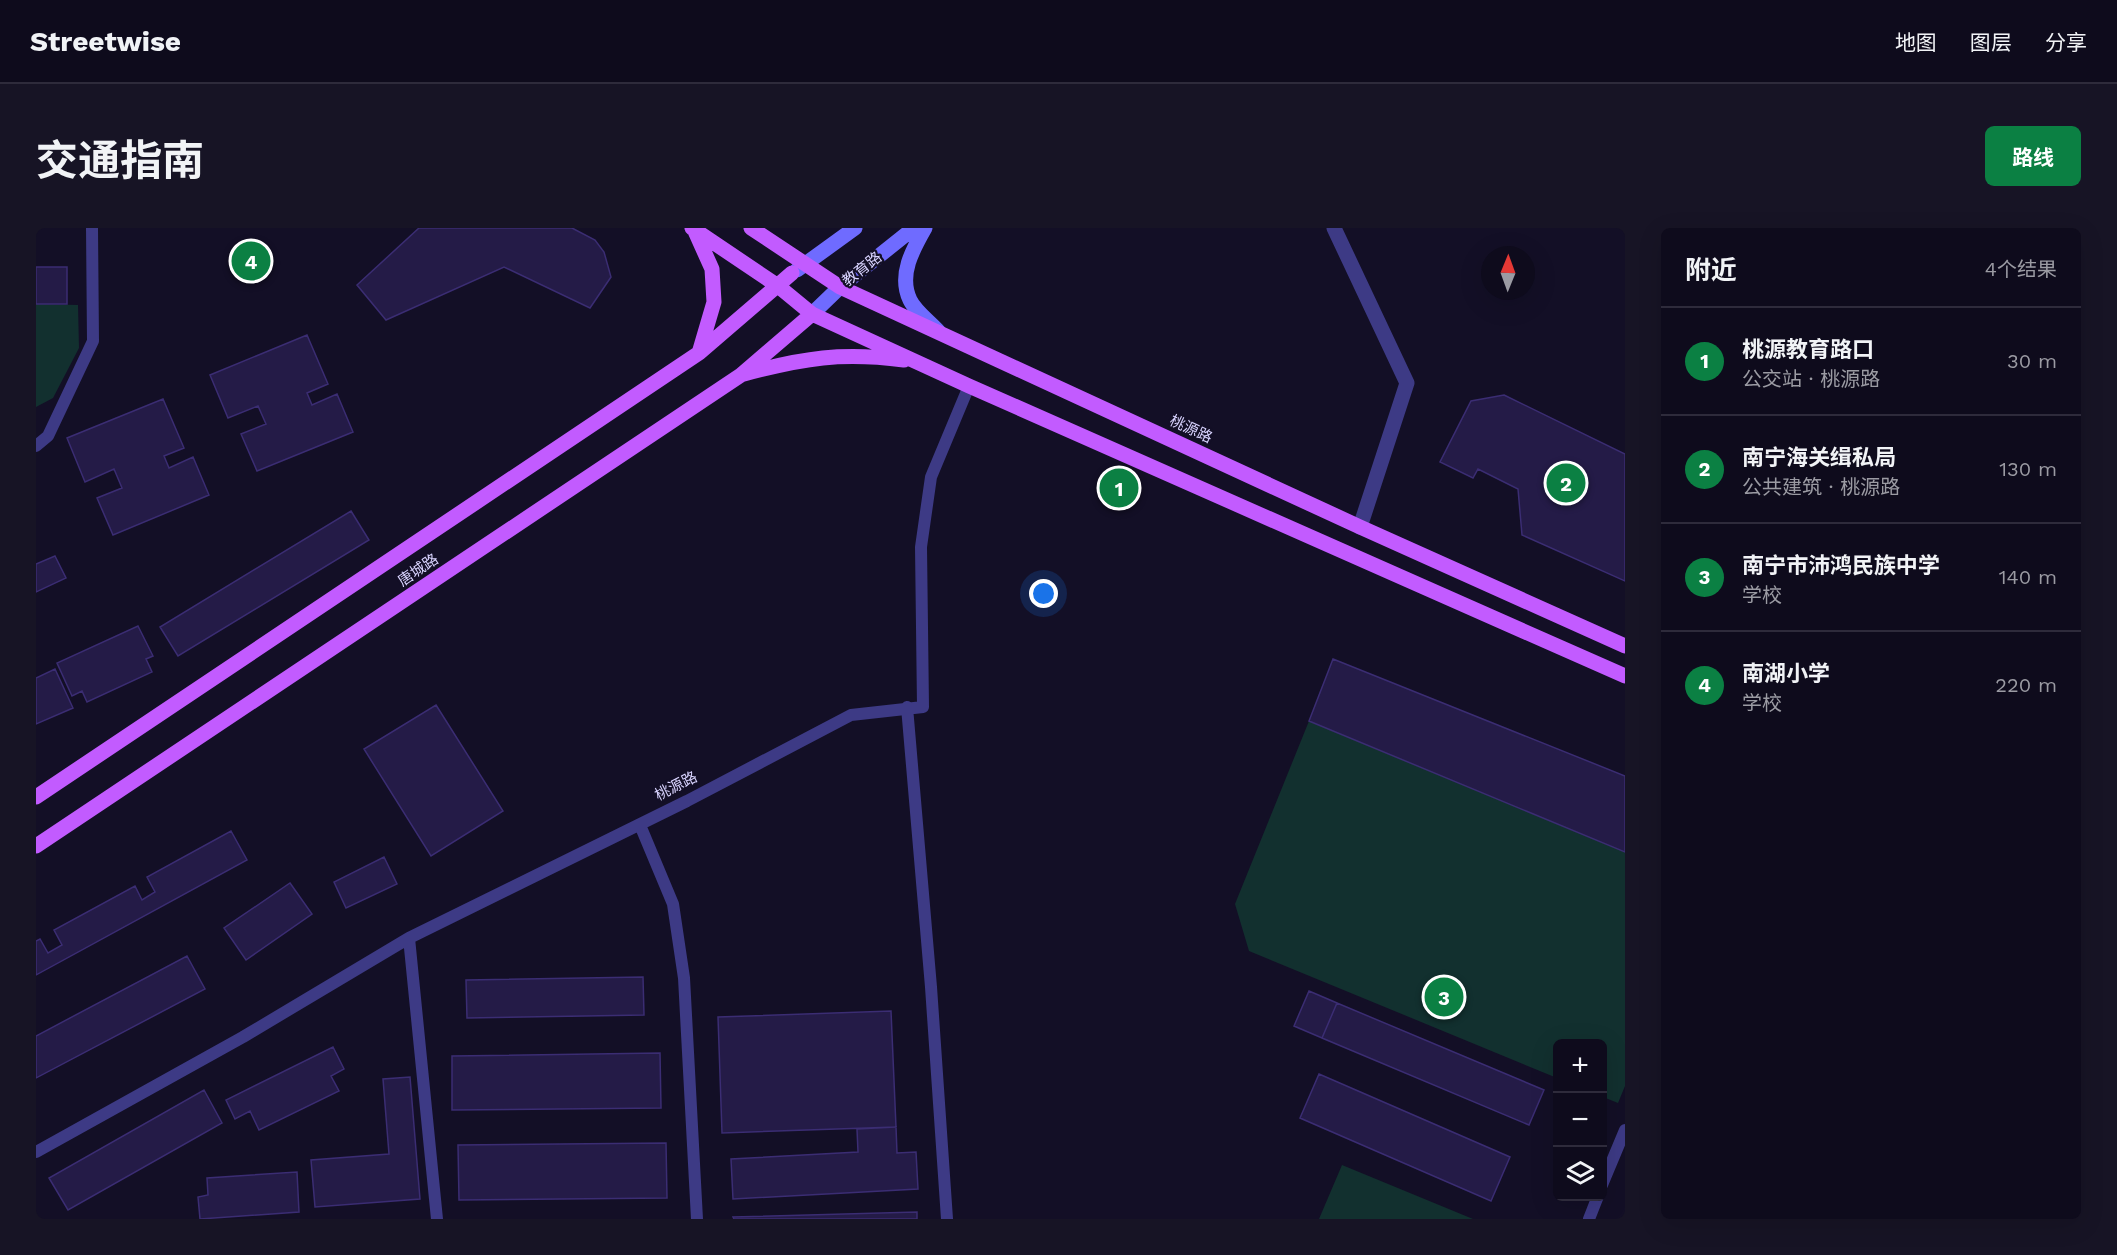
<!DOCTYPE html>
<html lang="zh">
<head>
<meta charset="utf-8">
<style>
  body { margin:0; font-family:"Work Sans","Noto Sans SC",sans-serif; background:#171425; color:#f1f3f6 }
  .controls { position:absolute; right:18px; bottom:18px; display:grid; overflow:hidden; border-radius:9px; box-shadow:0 6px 24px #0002 }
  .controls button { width:54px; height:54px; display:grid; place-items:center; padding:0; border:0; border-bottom:2px solid #2e2b3b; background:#0e0b1c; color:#f1f3f6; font:30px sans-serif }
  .compass { position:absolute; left:1445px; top:18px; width:54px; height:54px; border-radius:50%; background:#0e0b1c; box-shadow:0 6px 24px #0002; rotate:1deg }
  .you { position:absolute; left:1008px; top:366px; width:21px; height:21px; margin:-15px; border:4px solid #fff; border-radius:50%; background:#1a73e8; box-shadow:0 0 0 9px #1a73e833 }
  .badge { display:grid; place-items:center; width:39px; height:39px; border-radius:50%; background:#0b8043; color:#fff; font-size:20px; font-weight:700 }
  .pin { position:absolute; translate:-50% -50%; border:3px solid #fff; box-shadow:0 2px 6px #0006 }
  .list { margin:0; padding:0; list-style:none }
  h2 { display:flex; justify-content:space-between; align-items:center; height:78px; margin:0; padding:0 24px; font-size:26px }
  h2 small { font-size:20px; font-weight:400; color:#9b9ba3 }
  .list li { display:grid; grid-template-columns:39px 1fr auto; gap:18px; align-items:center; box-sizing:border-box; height:108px; padding:0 24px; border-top:2px solid #2e2b3b }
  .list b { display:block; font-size:22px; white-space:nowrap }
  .list p { margin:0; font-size:20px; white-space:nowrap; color:#9b9ba3 }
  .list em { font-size:20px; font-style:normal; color:#9b9ba3 }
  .icon { flex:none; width:33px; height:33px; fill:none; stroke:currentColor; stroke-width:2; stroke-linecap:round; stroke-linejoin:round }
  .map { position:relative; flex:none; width:1589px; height:991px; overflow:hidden; border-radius:9px }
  header { display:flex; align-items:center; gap:36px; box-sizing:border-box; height:84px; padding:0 30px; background:#0e0b1c; border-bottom:2px solid #2e2b3b }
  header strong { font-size:28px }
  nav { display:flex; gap:33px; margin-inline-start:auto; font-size:21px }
  .intro { display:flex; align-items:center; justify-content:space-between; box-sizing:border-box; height:144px; padding:0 36px }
  h1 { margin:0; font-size:42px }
  .button { padding:15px 27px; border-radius:9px; background:#0b8043; color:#fff; font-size:21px; font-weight:700 }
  main { display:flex; gap:36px; padding:0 36px }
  aside { flex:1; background:#0e0b1c; border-radius:9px; box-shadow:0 6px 24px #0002 }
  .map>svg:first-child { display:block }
  .green { fill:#12302f }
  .building { fill:#241b47; stroke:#3b2d73; stroke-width:1.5 }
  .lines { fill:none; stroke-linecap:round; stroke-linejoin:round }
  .service { stroke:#3d3a85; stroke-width:12 }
  .minor { stroke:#3d3a85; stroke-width:15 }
  .secondary { stroke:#6f6bff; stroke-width:15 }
  .primary { stroke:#c25bff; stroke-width:15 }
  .labels { text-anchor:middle; stroke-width:4.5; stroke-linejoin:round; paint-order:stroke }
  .street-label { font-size:15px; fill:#d9d4ff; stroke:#130f26 }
</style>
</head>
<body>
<header>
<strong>Streetwise</strong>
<nav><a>地图</a><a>图层</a><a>分享</a></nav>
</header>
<div class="intro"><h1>交通指南</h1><a class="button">路线</a></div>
<main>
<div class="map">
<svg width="1589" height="991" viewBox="0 0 1589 991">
  <rect width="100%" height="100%" fill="#130f26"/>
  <path class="green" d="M0,76l42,1 1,43 -26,50 -17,9z
    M1273,493l316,131v234l-7,17 -15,-6 -1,-53h-44l-1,34 -308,-127 -14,-47z
    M1306,937l131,54h-154z"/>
  <path class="building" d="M383,0h153l23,12 9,12 7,25 -21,31 -86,-41 -118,53 -29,-35z
    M0,39h31v37h-31z
    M271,107l21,49 -21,9 5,12 25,-11 16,38 -96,39 -16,-37 25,-10 -8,-18 -30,12 -18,-43z
    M1468,167l121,59v127l-103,-46 -4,-46 -40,-20 -5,9 -33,-16 31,-61z
    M127,171l21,49 -20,8 5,12 24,-11 16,38 -96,40 -16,-37 25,-10 -8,-19 -29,13 -18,-44z
    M315,283l18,29 -191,116 -18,-29z
    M19,328l11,22 -30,14v-28z
    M102,398l15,30 -7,3 6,13 -65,30 -5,-11 -10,5 -15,-33z
    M1297,431l292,117v76l-316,-131z
    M19,441l18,39 -37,16v-46z
    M400,477l67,106 -72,45 -67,-107z
    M195,603l16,29 -211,115v-34l4,-2 8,14 14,-8 -8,-15 81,-44 7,14 13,-8 -8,-15z
    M348,629l13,27 -51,24 -12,-26z
    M254,655l22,31 -66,46 -22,-32z
    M151,728l18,33 -169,89v-42z
    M607,749l1,38 -177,3 -1,-38z
    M1273,763l28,12 -15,35 -28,-12z
    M1301,775l207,87 -15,35 -207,-87z
    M855,783l5,116 -174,6 -4,-116z
    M297,819l11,22 -13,7 8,15 -80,39 -9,-19 -15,8 -9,-19z
    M624,825l1,55 -209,2v-54z
    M1283,846l191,83 -19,44 -191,-83z
    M374,849l10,122 -105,8 -4,-47 78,-6 -6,-75z
    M168,862l18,33 -154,87 -19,-32z
    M860,899l1,26 19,-1 2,37 -185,10 -2,-40 127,-7 -1,-23z
    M630,915l1,55 -208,2 -1,-55z
    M261,944l2,40 -99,7 -2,-22 10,-2 -1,-17z
    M881,984v7h-183l-1,-2z"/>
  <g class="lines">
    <path class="service" d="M0,218l12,-10 45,-95 -1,-113
      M871,479l24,280 16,232
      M604,597l33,79 11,74 13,241
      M0,924l207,-115 166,-99
      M1566,957l23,-55
      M401,991l-28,-281 278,-137 164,-86 72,-8 -2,-160 10,-70 38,-91
      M1553,991l9,-23"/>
    <path class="minor" d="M1298,0l73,155 -47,144"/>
    <path class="secondary" d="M889,0c-12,21 -27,47 -15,72 5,11 20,22 29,32
      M761,42l58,-42
      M776,86l28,-27 74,-59"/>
    <path class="primary" d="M656,0l86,58 34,28 157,72 656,290
      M715,0l89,59 520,240 265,119
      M658,1l18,40 2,33 -15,51
      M708,146c60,-16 97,-22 160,-14
      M0,569l663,-444 93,-80
      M0,618l705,-471 71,-61"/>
  </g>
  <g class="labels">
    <g class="street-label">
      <text transform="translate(826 41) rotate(-38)" y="5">教育路</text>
      <text transform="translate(1155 201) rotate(25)" y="5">桃源路</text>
      <text transform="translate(382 342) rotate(-34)" y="5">唐城路</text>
      <text transform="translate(640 558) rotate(-27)" y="5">桃源路</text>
    </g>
  </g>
</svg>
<div class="controls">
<button>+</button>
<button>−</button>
<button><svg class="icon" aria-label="layers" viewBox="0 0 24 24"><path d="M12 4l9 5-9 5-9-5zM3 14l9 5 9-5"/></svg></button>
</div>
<svg class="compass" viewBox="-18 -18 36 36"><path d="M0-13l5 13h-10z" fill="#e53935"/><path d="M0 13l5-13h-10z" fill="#9b9ba3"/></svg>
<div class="you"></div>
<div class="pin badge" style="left:1083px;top:260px">1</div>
<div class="pin badge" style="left:1530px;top:255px">2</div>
<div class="pin badge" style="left:1408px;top:769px">3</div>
<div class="pin badge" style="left:215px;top:33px">4</div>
</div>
<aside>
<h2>附近<small>4个结果</small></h2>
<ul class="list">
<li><span class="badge">1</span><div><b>桃源教育路口</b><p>公交站 · 桃源路</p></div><em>30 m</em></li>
<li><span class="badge">2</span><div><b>南宁海关缉私局</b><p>公共建筑 · 桃源路</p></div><em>130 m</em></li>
<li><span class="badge">3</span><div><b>南宁市沛鸿民族中学</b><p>学校</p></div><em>140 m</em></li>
<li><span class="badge">4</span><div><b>南湖小学</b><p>学校</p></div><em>220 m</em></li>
</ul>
</aside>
</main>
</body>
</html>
